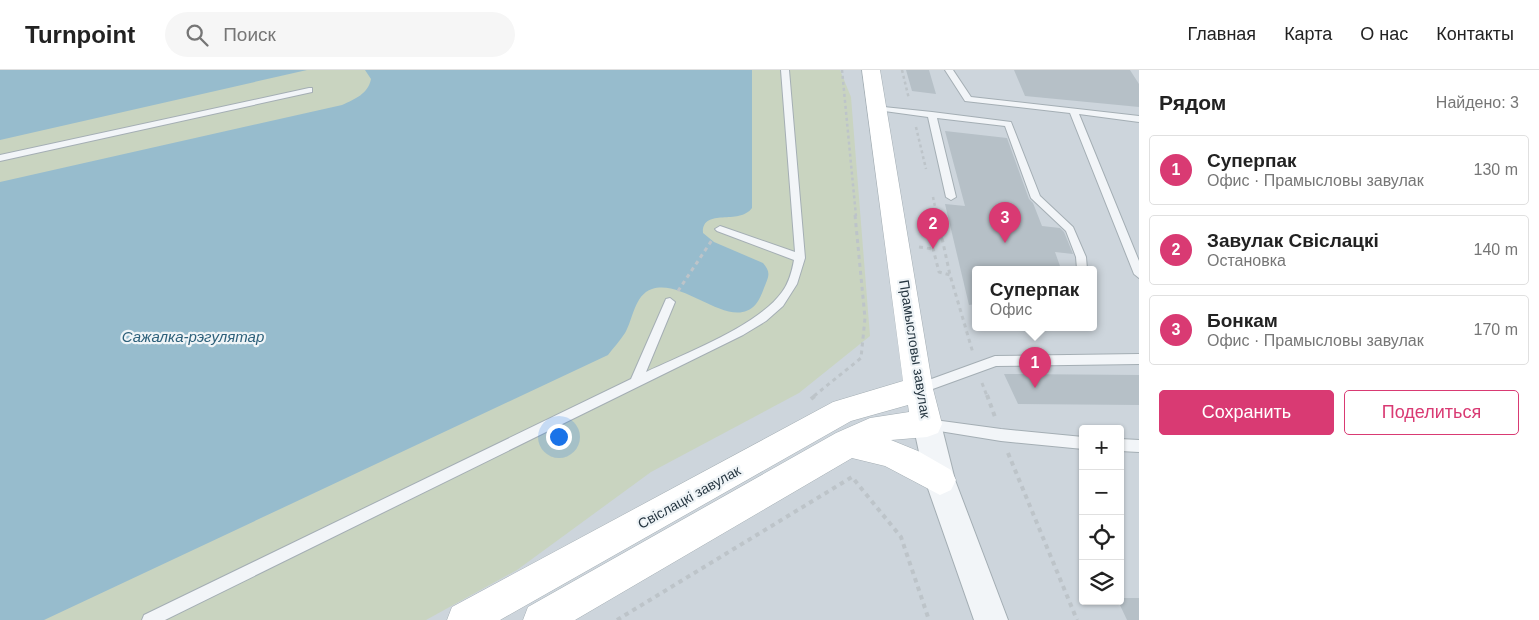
<!DOCTYPE html>
<html lang="ru">
<head>
<meta charset="utf-8">
<style>
  body { margin:0; font-family:Arial,sans-serif; background:#f6f6f6; color:#222 }
  .controls { position:absolute; right:15px; bottom:15px; display:grid; overflow:hidden; border-radius:5px; box-shadow:0 1px 4px #0004 }
  .controls button { width:45px; height:45px; display:grid; place-items:center; padding:0; border:0; border-bottom:1px solid #e0e0e0; background:#fff; color:#222; font:25px sans-serif }
  .you { position:absolute; left:558px; top:366px; width:18px; height:18px; margin:-12px; border:4px solid #fff; border-radius:50%; background:#1a73e8; box-shadow:0 0 0 8px #1a73e833 }
  .badge { display:grid; place-items:center; width:32px; height:32px; border-radius:50%; background:#d93a73; color:#fff; font-size:16px; font-weight:700 }
  .pin { position:absolute; translate:-50% -41px; filter:drop-shadow(0 1px 2px #0008) }
  .pin::after { content:''; position:absolute; top:26px; width:18px; height:15px; background:inherit; clip-path:polygon(0 0,100% 0,50% 100%) }
  .popup { position:absolute; left:972px; top:196px; width:125px; height:65px; box-sizing:border-box; display:grid; place-content:center; border-radius:5px; background:#fff; filter:drop-shadow(0 1px 4px #0005); font-size:16px; white-space:nowrap; color:#767676 }
  .popup b { font-size:19px; color:#222 }
  .popup::after { content:''; position:absolute; left:50%; top:100%; margin-left:-10px; border:10px solid transparent; border-top-color:#fff }
  .list { margin:0; padding:0; list-style:none }
  h2 { display:flex; justify-content:space-between; align-items:center; height:65px; margin:0; padding:0 20px; font-size:21px }
  h2 small { font-size:16px; font-weight:400; color:#767676 }
  .list li { display:grid; grid-template-columns:32px 1fr auto; gap:15px; align-items:center; box-sizing:border-box; height:70px; margin:0 10px 10px; padding:0 10px; border:1px solid #e0e0e0; border-radius:5px }
  .list b { display:block; font-size:19px; white-space:nowrap }
  .list p { margin:0; font-size:16px; white-space:nowrap; color:#767676 }
  .list em { font-size:16px; font-style:normal; color:#767676 }
  .actions { display:flex; gap:10px; padding:15px 20px }
  .actions a { flex:1; padding:11px 0; border:1px solid #d93a73; border-radius:5px; text-align:center; font-size:18px; color:#d93a73 }
  .actions .main { background:#d93a73; color:#fff }
  .icon { flex:none; width:28px; height:28px; fill:none; stroke:currentColor; stroke-width:2; stroke-linecap:round; stroke-linejoin:round }
  .map { position:relative; flex:none; width:1139px; height:550px; overflow:hidden }
  header { display:flex; align-items:center; gap:30px; box-sizing:border-box; height:70px; padding:0 25px; background:#fff; border-bottom:1px solid #e0e0e0 }
  header strong { font-size:24px }
  nav { display:flex; gap:28px; margin-inline-start:auto; font-size:18px }
  .search { width:350px; height:45px; background:#f6f6f6; display:flex; align-items:center; gap:12px; box-sizing:border-box; padding:0 18px; border-radius:28px; color:#767676; font-size:19px }
  main { display:flex }
  aside { flex:1; background:#fff }
  .map>svg:first-child { display:block }
  .built { fill:#cdd5dc; fill-rule:evenodd }
  .green { fill:#c9d4c0 }
  .water { fill:#97bccd }
  .building { fill:#b6c0c7 }
  .lines { fill:none; stroke-linecap:round; stroke-linejoin:round }
  .service-casing { stroke:#a4aeb4; stroke-width:2 }
  .tertiary-casing { stroke:#a4aeb4; stroke-width:2 }
  .secondary-casing { stroke:#a4aeb4; stroke-width:1 }
  .path-far2 { stroke:#bdc4c9; stroke-width:2.5; stroke-dasharray:3 3; stroke-linecap:butt }
  .path-far1 { stroke:#bdc4c9; stroke-width:3; stroke-dasharray:4 4; stroke-linecap:butt }
  .path { stroke:#bdc4c9; stroke-width:4; stroke-dasharray:4.5 4.5; stroke-linecap:butt }
  .service { fill:#f2f5f8; fill-rule:evenodd }
  .tertiary { fill:#f2f5f8; fill-rule:evenodd }
  .secondary { fill:#fff; fill-rule:evenodd }
  .labels { text-anchor:middle; stroke-width:4.5; stroke-linejoin:round; paint-order:stroke }
  .street-label { font-size:14px; fill:#273742; stroke:#eff4f7 }
  .water-label { font-size:15px; font-style:italic; fill:#2d607a; stroke:#eff4f7 }
</style>
</head>
<body>
<header>
<strong>Turnpoint</strong>
<div class="search"><svg class="icon" aria-label="search" viewBox="0 0 24 24"><circle cx="10" cy="10" r="6"/><path d="M15 15l6 6"/></svg>Поиск</div>
<nav><a>Главная</a><a>Карта</a><a>О нас</a><a>Контакты</a></nav>
</header>
<main>
<div class="map">
<svg width="1139" height="550" viewBox="0 0 1139 550">
  <rect width="100%" height="100%" fill="#dfe6ea"/>
  <path class="built" d="M0,0h1139v550h-1139zM976,199h118v58h-118zM1083,359h37v172h-37z"/>
  <path class="green" d="M0,0h840l11,27 19,239 -71,57 -148,79 -134,98 -91,50h-426z"/>
  <path class="water" d="M0,0h307l-307,70z
    M365,0h387v138c-13,18 -50,-1 -49,25l11,9 49,21c6,7 7,11 3,20 -3,7 -5,15 -10,21 -25,29 -71,-26 -104,-15 -18,6 -19,31 -27,44 -5,8 -12,15 -17,22l-564,265h-44v-438l342,-77c13,-6 26,-11 29,-26z"/>
  <path class="building" d="M906,0h23l7,24 -24,-3z
    M1014,0h116l9,14v23l-114,-11z
    M945,61l62,7 22,61 4,4 9,23 18,2 4,4 9,22 -18,-2 6,17h-85v35l-7,1 -24,-101 20,2z
    M1004,304l135,1v30l-121,-1z
    M1120,528h19v22h-12l-9,-19h2z"/>
  <g class="lines">
    <g class="service-casing">
      <path id="service" d="M781,0h8l16,188 -8,26 -14,22 -17,15 -23,14 -578,285h-23l2,-5 487,-236 35,-80 4,-1 5,4 -29,70c38,-18 112,-46 136,-80 7,-9 10,-21 12,-32l-77,-29 -2,-2 5,-3 3,1 72,25z
        M945,0h8l18,27 168,19v6l-60,-8 60,147v17l-5,-4 -64,-161 -105,-12z
        M309,18h3v4l-312,69v-6z
        M874,36l58,6 79,10 29,74 33,31 13,30 1,12h-10l-1,-12 -10,-26 -35,-33 -26,-72 -68,-8 19,79 -5,3 -5,-3 -18,-80 -51,-7 -4,-2z
        M1139,284v10l-143,2 -77,28 -4,-1 -2,-4 2,-4 80,-29z
        M927,349l74,10 82,8v12l-82,-8 -74,-12 -4,-1 -2,-4 2,-4z
        M1120,369l19,1v12l-19,-1z"/>
    </g>
    <g class="tertiary-casing">
      <path id="tertiary" d="M927,341l10,4 4,9 14,56 53,140h-34l-49,-140 -12,-56 4,-9z"/>
    </g>
    <g class="secondary-casing">
      <path id="secondary" d="M862,0h18l53,319 9,35 -4,9 -11,4 -36,3 27,11 33,19 5,10 -5,10 -11,5 -55,-29 -33,-8 -277,162h-52l5,-13 308,-174 34,-15 39,-6 -1,-7 -57,16 -351,199h-53l5,-13 381,-205 70,-21z"/>
    </g>
    <path class="path-far2" d="M842,0l14,146
      M902,0l7,29
      M916,57l10,42
      M933,127l4,19"/>
    <path class="path-far1" d="M937,145l13,60 23,78
      M943,168l-13,-1 9,35 11,3
      M919,177l14,2
      M678,221l34,-51
      M982,313l5,13
      M814,326l47,-38 4,-40 -10,-103"/>
    <path class="path" d="M987,325l8,22
      M811,329l5,-4
      M1008,383l69,167
      M617,550l235,-143 49,60 28,83"/>
    <use href="#service" class="service"/>
    <use href="#tertiary" class="tertiary"/>
    <use href="#secondary" class="secondary"/>
  </g>
  <g class="labels">
    <g class="street-label">
      <text transform="translate(915 279) rotate(81)" y="5">Прамысловы завулак</text>
      <text transform="translate(689 427) rotate(-29)" y="5">Свіслацкі завулак</text>
    </g>
    <g class="water-label">
      <text x="193" y="272">Сажалка-рэгулятар</text>
    </g>
  </g>
</svg>
<div class="controls">
<button>+</button>
<button>−</button>
<button><svg class="icon" aria-label="locate" viewBox="0 0 24 24"><circle cx="12" cy="12" r="6"/><path d="M12 2v4M12 18v4M2 12h4M18 12h4"/></svg></button>
<button><svg class="icon" aria-label="layers" viewBox="0 0 24 24"><path d="M12 4l9 5-9 5-9-5zM3 14l9 5 9-5"/></svg></button>
</div>
<div class="you"></div>
<div class="pin badge" style="left:1035px;top:318px">1</div>
<div class="popup"><b>Суперпак</b>Офис</div>
<div class="pin badge" style="left:933px;top:179px">2</div>
<div class="pin badge" style="left:1005px;top:173px">3</div>
</div>
<aside>
<h2>Рядом<small>Найдено: 3</small></h2>
<ul class="list">
<li><span class="badge">1</span><div><b>Суперпак</b><p>Офис · Прамысловы завулак</p></div><em>130 m</em></li>
<li><span class="badge">2</span><div><b>Завулак Свіслацкі</b><p>Остановка</p></div><em>140 m</em></li>
<li><span class="badge">3</span><div><b>Бонкам</b><p>Офис · Прамысловы завулак</p></div><em>170 m</em></li>
</ul>
<div class="actions"><a class="main">Сохранить</a><a>Поделиться</a></div>
</aside>
</main>
</body>
</html>
